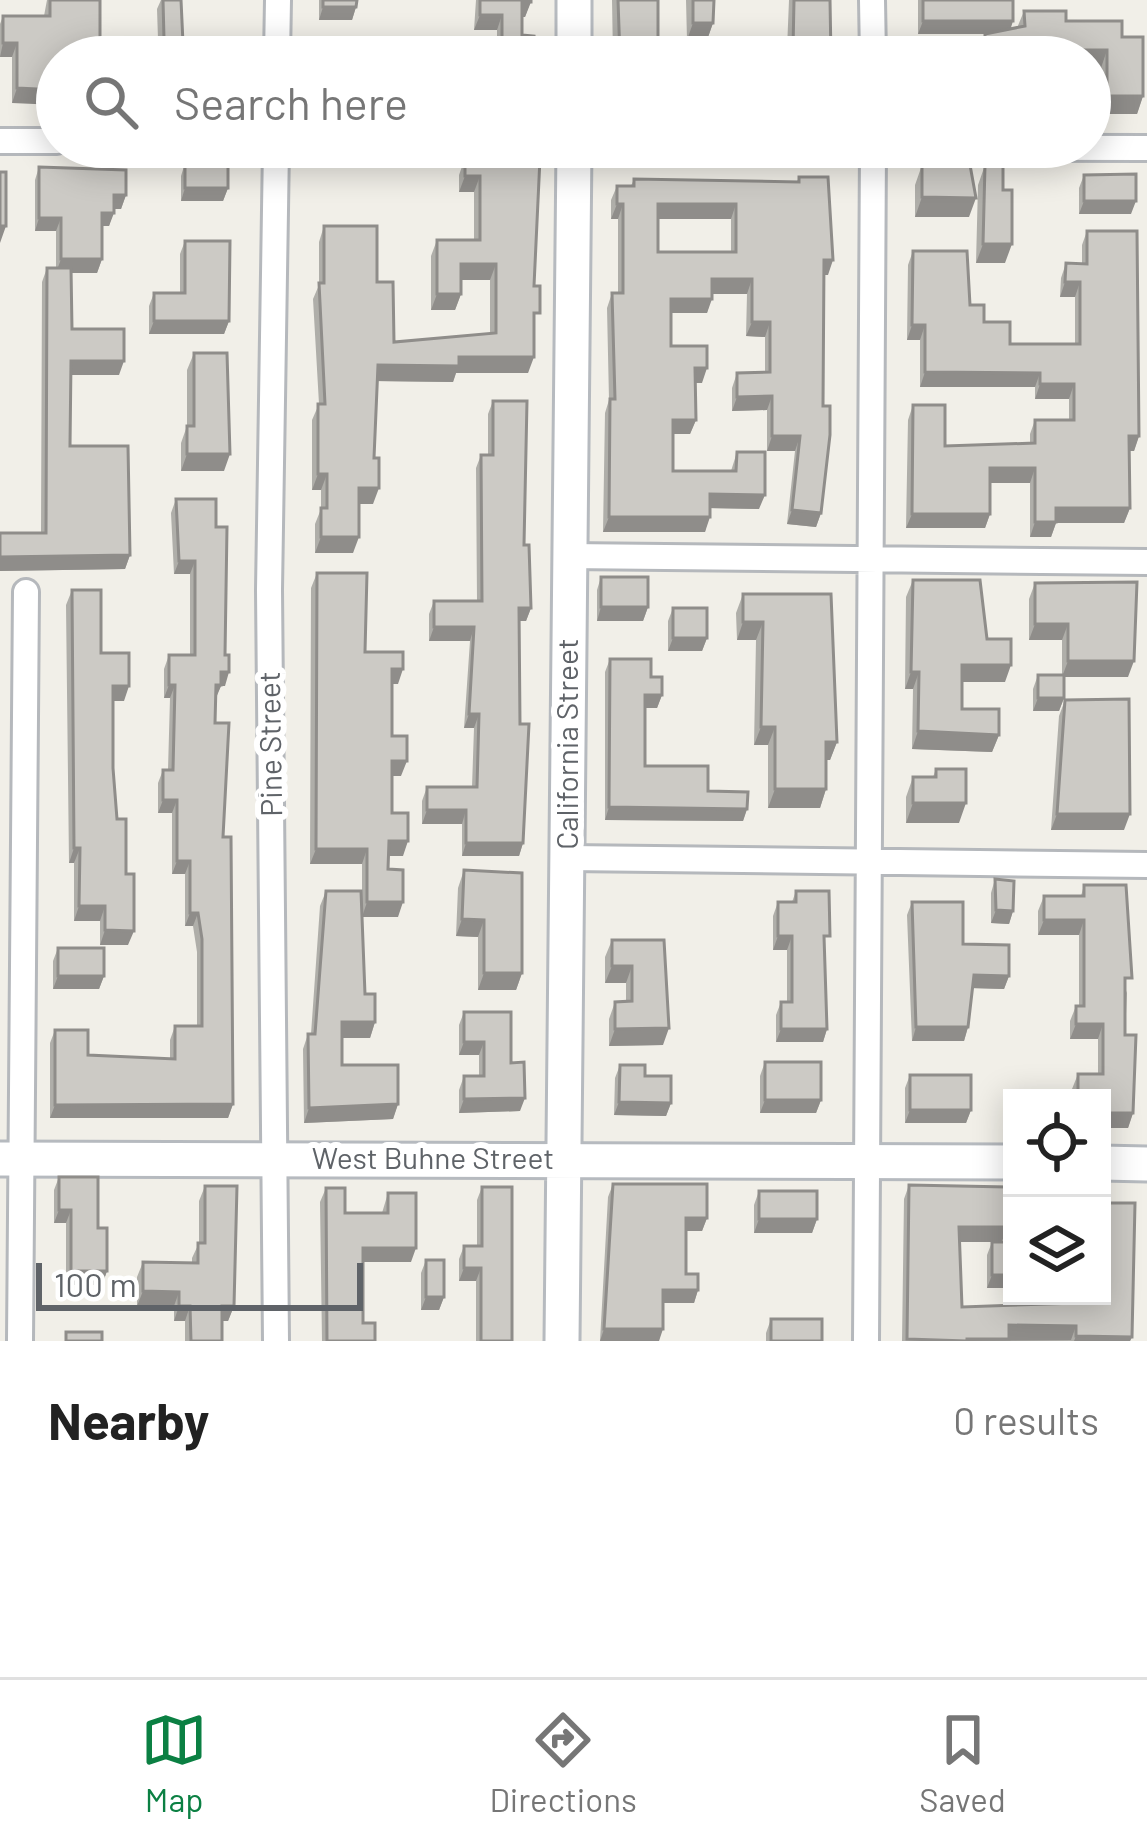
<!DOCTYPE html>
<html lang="en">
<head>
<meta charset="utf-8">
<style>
  body { margin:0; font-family:Barlow,sans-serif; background:#f2f2f2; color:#222 }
  .controls { position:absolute; right:36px; bottom:36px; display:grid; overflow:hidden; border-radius:0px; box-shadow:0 6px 30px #0003 }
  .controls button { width:108px; height:108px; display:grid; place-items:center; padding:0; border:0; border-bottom:3px solid #e0e0e0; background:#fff; color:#222; font:60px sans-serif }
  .scale { position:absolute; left:36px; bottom:30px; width:327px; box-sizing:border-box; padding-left:12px; border:6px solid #5f6368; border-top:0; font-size:33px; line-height:42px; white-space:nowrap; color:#5f6368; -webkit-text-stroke:9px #fff; paint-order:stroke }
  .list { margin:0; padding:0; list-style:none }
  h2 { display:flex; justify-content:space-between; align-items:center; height:156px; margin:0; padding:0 48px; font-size:51px }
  h2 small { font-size:39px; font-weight:400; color:#767676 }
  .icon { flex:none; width:66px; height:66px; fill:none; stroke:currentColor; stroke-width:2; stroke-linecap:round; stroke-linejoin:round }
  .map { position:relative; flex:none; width:1147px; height:1341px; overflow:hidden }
  .search { position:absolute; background:#fff; box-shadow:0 6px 30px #0003; left:36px; right:36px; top:36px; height:132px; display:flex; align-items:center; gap:30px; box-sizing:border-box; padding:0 42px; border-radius:66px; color:#767676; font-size:45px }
  .sheet { height:336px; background:#fff }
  nav { display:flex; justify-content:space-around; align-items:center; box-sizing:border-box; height:168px; border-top:3px solid #e0e0e0; background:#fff; font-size:33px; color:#767676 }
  nav a { display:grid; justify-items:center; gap:6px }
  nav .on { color:#0b8043 }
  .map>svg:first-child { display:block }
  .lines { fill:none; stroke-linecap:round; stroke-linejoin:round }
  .street-casing { stroke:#b5b8bc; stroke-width:30 }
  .secondary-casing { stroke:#b6babf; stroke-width:39 }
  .street { stroke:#fff; stroke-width:24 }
  .secondary { stroke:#fff; stroke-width:33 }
  .wall { fill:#afaea9; fill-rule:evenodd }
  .shaded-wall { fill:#8f8d8a }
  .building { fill:#cccac5; stroke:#8f8d8a; stroke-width:3; fill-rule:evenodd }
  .labels { text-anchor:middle; stroke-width:12; stroke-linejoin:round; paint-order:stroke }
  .street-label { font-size:30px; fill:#5f6368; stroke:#fff }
</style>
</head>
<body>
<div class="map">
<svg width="1147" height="1341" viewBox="0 0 1147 1341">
  <rect width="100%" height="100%" fill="#f1efe8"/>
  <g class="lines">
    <g class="street-casing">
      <path id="street" d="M872,0l1,57
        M277,57l1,-57
        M0,141h57
        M276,147l-7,443 7,751
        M626,147l521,1
        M567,556l580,6
        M568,858l579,7
        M20,1341l6,-749
        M866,1341l7,-1194"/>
    </g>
    <g class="secondary-casing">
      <path id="secondary" d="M574,57v-57
        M0,1159l1012,3
        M1102,1163l45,1
        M562,1341l12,-1194"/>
    </g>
    <use href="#street" class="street"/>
    <use href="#secondary" class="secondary"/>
  </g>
  <path class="wall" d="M47,0h53v39h58l-1,-30 4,-9h2l20,43 -171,60v-46h-12v-33l3,-8h41z
    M319,0h38l-1,7 -4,13h-33z
    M476,0h55l-6,17h-3v18l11,22h-36v-27h-23z
    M612,0h46v55l28,2h-73z
    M686,0h28l-1,23 -6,17h-20z
    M789,0h41l1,57h-94l3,-8h47z
    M918,0h95l-3,29 7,-1 7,-17 98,26 21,59 -6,18h-36v-46h-11v-11h-112l7,-23h-67z
    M465,158h75l-6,128v43l-6,44h-72l-3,9 -76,-1 -4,123h-14l-6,49h-38v-29l6,-15v-19h-9v-70l7,-16 -6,-105 6,-14v-43l5,-16 53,56 17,60 96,-9v-53h-29v14l-6,16h-24v-54l6,-16h37v-48h-15v-17z
    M185,163l43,25 -5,13h-42v-25z
    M922,165l47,52h-54v-32z
    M985,165l18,25 2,73h-29l2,-78z
    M39,167l87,28 -5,14h-7l-5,17h-7v33l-5,14h-26l1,56 47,46h-48l-1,71 60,109 -5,14 -125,2v-38h41l1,-251 5,-14h9v-37h-21v-51z
    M1084,175l47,39h-52v-26z
    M799,177l29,98h-4l-3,238 -5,14 -29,-3 8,-73h-28v-41l-35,1v-23l5,-15 28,-1v-35l-19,-1 1,-42h-35l-5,19h-36v33l31,37h-7l1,37 -6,14h-17v37h58l6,-19 22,57 -49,-1 -5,24h-102l2,-119 4,-13 -2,-92 5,-15h6v-74h-7v-19l6,-14h14l3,-7 163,3zM658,219h73v33h-73z
    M1087,231l52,205 -5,15h-5l1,57 -6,15h-68l-5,14h-21v-54h-40v31l-5,14h-79l2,-108 5,-15 32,41 85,-3v-9l5,-14h34v-21h-34v-12h-115v-47h-13l1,-75 5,-14 57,54 14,17 26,22h65v-47h-15l1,-19 5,-15 16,1v-19z
    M185,241l44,80 -5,13h-75v-28l5,-13h26v-39z
    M194,353l30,118h-43v-28l6,-17v-56z
    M493,401l31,144 7,63 -5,13h-7l4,222 -4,13h-57v-32h-40v-23l5,-14h45l2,-59h-10l6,-87h-41v-27l5,-13h43l-1,-133 5,-13h7v-41z
    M176,499l40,28 9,159h-4l-6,12v25l8,114 10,267 -5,14h-178v-75l5,-13 33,25 82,4v-19l5,-14h22v-74l-4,-26h-8v-52h-13v-61h-14v-30l5,-13h5l2,-72h-6v-29l5,-14h21v-81h-16l-3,-61z
    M317,573l48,79 33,32h-6v52l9,40h-9v37l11,43h-15v13l10,48h-36l3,77 10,28 -5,16h-28v27l56,39 -5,15 -89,4 -1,-74 5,-15h3l9,-128 6,-15 36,13v-40h-52l1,-276z
    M601,577l47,30 -5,14h-46v-31z
    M913,580l74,59 18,43h-43v27l37,26 -7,17 -80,-3 1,-60h-8l1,-92z
    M1035,583l93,94h-64v21l-5,13h-26v-22l5,-14h24v-35h-33v-41z
    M72,590l52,111h-11v67l4,51 9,55 2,71h-28v-24h-26v-58h-5l-3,-258z
    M743,594l94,148 -7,18h-4v29l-6,19h-52v-63h-14l2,-105h-19l-1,-27z
    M673,608l34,30 -5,13h-34v-30z
    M610,659l41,18 11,18 -5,13h-12v58l102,43 -4,12 -138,-1v-148z
    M1065,700l59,130h-73l8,-114z
    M936,769l23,54h-53v-26l7,-20h20z
    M464,870l58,103 -6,17h-38v-53l-22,-1 2,-48z
    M995,879l18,32 -4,13 -18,-1v-30z
    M1084,885l43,108 -2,42 8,78 -5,15h-26v-30h-30v-9l6,-15h20v-35h-28v-18l6,-15h3v-71h-41v-24l6,-15h37z
    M796,891l28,58 3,80 -4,13h-47v-27l5,-13h6v-52h-14v-34l5,-14h14z
    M912,902l51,42 46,32 -5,13 -31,-1 -5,39 -4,14h-52l-5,-126z
    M612,940h52l-1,105 -54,1v-27l6,-17h11v-19h-21v-26z
    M58,948l46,28 -5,13h-46v-28z
    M464,1012l47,51 9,48 -61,2v-23l5,-14h15v-21h-20v-30z
    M765,1062l56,38 -5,13h-56v-37z
    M620,1065l25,11 26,27 -5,13 -52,-1 1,-37z
    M910,1075l61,35 -5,13h-61v-35z
    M59,1177l39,51 9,43 -5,14h-36v-62h-12v-33z
    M613,1184l94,34 -5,13h-16v43l12,16 -4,13h-31l-4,38h-59l8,-144z
    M909,1185l93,57 7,46h-22v-33l5,-13h-32l2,65 110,-3v-8h30l30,41 -2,4h-228l2,-142z
    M205,1186l29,120 -6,15h-6v20h-37v-20h-11v-15h-37v-29l6,-15 49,1v-5l7,-15v-42z
    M482,1187l30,154h-36v-60h-17v-22l5,-13h13v-46z
    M326,1188l19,25h37l6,-20 23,69h-48v61l12,18h-53l-2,-139z
    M759,1191l58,28 -5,14h-58v-28z
    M426,1260l18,37 -5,13h-18v-37z
    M771,1319l51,22h-56v-8z"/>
  <path class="shaded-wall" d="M522,2h9l-6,15h-9z
    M323,7h33l-4,13h-33z
    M480,15h22l-5,15h-23z
    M923,21h90l-4,13h-91z
    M693,23h20l-6,17h-20z
    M3,43h14l-5,14h-12z
    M1074,50h33l-6,18h-11v-11h-19z
    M17,88l40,2v15l-45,-2z
    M1107,96h36l-6,18h-36z
    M465,176h15l-6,16h-15z
    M185,188h43l-5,13h-42z
    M114,195h12l-5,14h-12z
    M922,197l54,1 -7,19h-54z
    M1084,201h52l-5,13h-52z
    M617,204h6l-5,15h-7z
    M658,204h78l-5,15h-78z
    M102,213h12l-5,13h-12z
    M39,218h22l-5,13h-21z
    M0,226h6l-6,17z
    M983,244h29l-7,19h-29z
    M61,259h41l-5,14h-41z
    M824,260h9l-5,15h-9z
    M461,264h35l-6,16h-35z
    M712,279h40l-5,15h-40z
    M1065,282h15l-5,15h-15z
    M437,294h24l-6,16h-24z
    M671,299h41l-5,14h-42z
    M154,321h75l-5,13h-75z
    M752,322h18l-5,15 -19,-1z
    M912,325h13l-5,15h-13z
    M459,357h75l-6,16h-72l-3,9 -81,-1 6,-16z
    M71,361h53l-5,14h-53z
    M695,368h12l-5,15h-12z
    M925,372l115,1 -5,14h-115z
    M1040,384h34l-5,15h-34z
    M772,396l-5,14 -35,1 5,-14z
    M673,420h23l-6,14h-22z
    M772,436h28l-5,15h-28z
    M1129,436h10l-5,15h-10z
    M187,454h43l-6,17h-43z
    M990,468h45l-5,15h-45z
    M318,474h9l-6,16h-9z
    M359,488h20l-6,16h-20z
    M710,494l55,1 -6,14 -54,-1z
    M1056,508h74l-6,15h-68l-5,14h-21l5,-15z
    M792,510l29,3 -5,14 -29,-3z
    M912,514h78l-5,14h-79z
    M609,517h101l-5,15h-102z
    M321,537h38l-6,16h-38z
    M130,555l-5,14 -125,2v-14z
    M179,561h16l-5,13h-16z
    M601,607h47l-5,14h-46z
    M519,608h12l-5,13h-12z
    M743,622h20l-7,18h-19z
    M1035,624h33l-6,16h-33z
    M434,627h40l-4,14h-41z
    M673,638h34l-5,13h-34z
    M1068,661h66l-6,16h-66z
    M962,665h49l-6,17h-49z
    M392,669h11l-5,15h-11z
    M221,672h8l-4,14h-4l-5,12h-5z
    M911,672h8l-6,17h-8z
    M169,685h6l-5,13h-6z
    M113,686h16l-5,15h-16z
    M645,695h17l-5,13h-17z
    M1038,698h26l-5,13h-26z
    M469,714h10l-5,14h-10z
    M761,727h14l-7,18h-14z
    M918,731l81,4 -7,17 -80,-3z
    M826,742h11l-7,18h-10z
    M392,761h15l-6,15h-15z
    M775,789h51l-6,19h-52z
    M163,800h14l-5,13h-14z
    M913,803h53l-7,20h-53z
    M609,807l138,2 -4,12 -138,-1z
    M427,810h39l-4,14h-40z
    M1057,814h73l-6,16h-73z
    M389,841h19l-5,15h-20z
    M466,843h57l-4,13h-57z
    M74,848h6l-6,15h-5z
    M316,849h51l-5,15h-52z
    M177,861h13l-5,13h-13z
    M367,902h36l-5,15h-36z
    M79,906h26l-5,15h-26z
    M996,910l17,1 -4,13 -18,-1z
    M190,913h8l-5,13h-8z
    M462,919l22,1 -6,17 -22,-1z
    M1044,920h40l-5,15h-41z
    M105,930l29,1 -6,14h-28z
    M778,936h14l-5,14h-14z
    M612,966h20l-6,17h-21z
    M484,973h38l-6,17h-38z
    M974,975l35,1 -5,13 -35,-1z
    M58,976h46l-5,13h-46z
    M342,1022h33l-5,16h-33z
    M1076,1024h27l-5,15h-28z
    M916,1027h52l-4,14h-52z
    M669,1028l-6,17 -54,1 6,-17z
    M781,1029h46l-4,13h-47z
    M464,1042h20l-5,13h-20z
    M525,1098l-5,13 -61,2 5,-14z
    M765,1100h56l-5,13h-56z
    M619,1102l52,1 -5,13 -52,-1z
    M233,1104l-5,14h-178l5,-13z
    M398,1104l-5,15 -89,4 5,-15z
    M910,1110h61l-5,13h-61z
    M1102,1113h31l-5,15h-26z
    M59,1210h12l-5,13h-12z
    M686,1218h21l-5,13h-20z
    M759,1219h58l-5,14h-58z
    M959,1227h48l-5,15h-48z
    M363,1248h53l-5,14h-54z
    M464,1268h17l-5,13h-17z
    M71,1271h36l-5,14h-36z
    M992,1275h20l-3,13h-22z
    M663,1290h35l-4,13h-35z
    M143,1291l36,1 -5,14h-37z
    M426,1297h18l-5,13h-18z
    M179,1306h11l-5,15h-11z
    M222,1306h12l-6,15h-11z
    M1009,1325l67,1 -5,14 -105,1 1,-2z
    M604,1329h59l-4,12h-59z
    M1076,1336l56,1 -2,4h-56z"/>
  <path class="building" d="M50,0h50v39h64l-1,-39h18l2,43h50v14h-176v33l-40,-2v-45h-14v-27h47z
    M323,0h34l-1,7h-33z
    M480,0h51v2h-9v33l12,1 -1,21h-31v-42h-22z
    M618,0h40v55l28,2h-66z
    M693,0h21l-1,23h-20z
    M794,0h36l1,57h-91v-8h53z
    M923,0h90v21h-90z
    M1024,11h42v10h56v16h21v59h-36v-46h-33v7h-89v-23l40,-8z
    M316,45l99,2v10h-99z
    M943,47l2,10h-32l-1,-4z
    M465,158h75l-6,128h6v27h-6v44h-75v9l-81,-1 -4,93h5v30h-20v49h-38v-29h6v-34h-9v-70h7l-6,-121h5v-57h53v56h16l1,60 102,-9v-69h-35v30h-24v-54h43v-64h-15z
    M185,163h43v25h-43z
    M922,165h48l6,33 -54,-1z
    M985,165h18v25h9v54h-29z
    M39,167l87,3v25h-12v18h-12v46h-41v-41h-22z
    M0,172h6v54h-6z
    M1136,174v27h-52v-26z
    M799,177h29l5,83h-9l-1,146h7v29l-9,78 -29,-3 8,-74h-28v-40l-35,1v-24l33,-1v-50h-18v-43h-40v20h-41v47h36v22h-12l1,52h-23v51h63l1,-19h28v43l-55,-1v23h-101l1,-118h5l-3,-106h11v-89h-6v-18h17v-7l165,3zM658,204h78v48h-78z
    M1087,231h50l2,205h-10l1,72h-74v14h-21v-54h-45v46h-78l1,-109h32v41l90,-3v-23h39v-36h-34v-11l-115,-1v-47h-13l1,-74h54l3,54h14v17h26v22h70v-62h-15l1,-19 21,1z
    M185,241h45l-1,80h-75v-28h31z
    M47,268h24l1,61h52v32h-53l-1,85h58l2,109 -130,2v-24h46z
    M194,353h33l3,101h-43v-28h7z
    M493,401h34l-3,144h5l2,63h-12l1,116h9l-6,119h-57v-33h-39v-23h50l2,-73h-10l5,-87h-40v-26h48l-1,-146h12z
    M176,499h40v28h11l-2,128h4v17h-8v13h-5l-1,38h14l-6,114h8l2,267 -178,1v-75h33v25l87,4v-33h27v-87l-4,-26h-8v-52h-13v-61h-14v-30h10l2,-85h-6v-30h26v-94h-16z
    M317,573h50l-2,79h38v17h-11v67h15v25h-15v52h16v28h-19l-1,28 15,1v32h-36v-53h-51z
    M601,577h47v30h-47z
    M913,580h67l7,59h24v26h-49v44h37v26l-81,-4 1,-59h-8z
    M1137,582l-3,79h-66v-37h-33v-41z
    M72,590h29v63h28v33h-16v82l4,51h9v55h8v57l-29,-1v-24h-26l1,-58h-6z
    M743,594h88l6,148h-11v47h-51v-62h-14l2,-105h-20z
    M673,608h34v30h-34z
    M610,659h41v18h11v18h-17v71h63v25l40,1 -1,17 -138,-2z
    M1038,675h26v23h-26z
    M1129,699l1,115h-73l8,-114z
    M936,769h30v34h-53v-26h23z
    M464,870l58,3v100h-38v-53l-22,-1z
    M995,879l19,2 -1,30 -17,-1z
    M1084,885h42l6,93h-7v57h11l-3,78h-31v-15h-24v-24h25v-50h-27v-18h8v-86h-40v-24h40z
    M326,891h35l4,103h10v28h-33v43h56v39l-89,4 -1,-74h7z
    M796,891h33l1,45h-6l3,93h-46v-27h11v-66h-14v-34h18z
    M912,902h51v42l46,1v31l-35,-1 -6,52h-52z
    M612,940h52l5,88 -54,1v-27l17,-1v-35h-20z
    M58,948h46v28h-46z
    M464,1012h47v51l13,-1 1,36 -61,1v-23h20v-34h-20z
    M765,1062h56v38h-56z
    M620,1065h25v11h26v27l-52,-1z
    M910,1075h61v35h-61z
    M59,1177h39v51h9v43h-36v-61h-12z
    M613,1184h94v34h-21v56h12v16h-35v39h-59z
    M909,1185l98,2v40h-48l3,80 114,-4 1,-7h25v-93h33l-3,134 -56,-1v-10l-67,-1v14h-42v2l-60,-2z
    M205,1186h32l-3,120h-12v35h-31l-1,-35h-11v-14l-36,-1v-29l55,1v-20h7z
    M482,1187h30v154h-31v-73h-17v-22h18z
    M326,1188h19v25h43v-20h28v55h-53v75h12v18h-48z
    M759,1191h58v28h-58z
    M992,1242h20v33h-20z
    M426,1260h18v37h-18z
    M771,1319h51v22h-51z
    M66,1332h36v9h-36z"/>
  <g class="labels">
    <g class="street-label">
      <text transform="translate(271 744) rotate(-91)" y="10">Pine Street</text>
      <text transform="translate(568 744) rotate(-90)" y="10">California Street</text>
      <text x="433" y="1169">West Buhne Street</text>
    </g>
  </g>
</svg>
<div class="controls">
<button><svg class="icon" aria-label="locate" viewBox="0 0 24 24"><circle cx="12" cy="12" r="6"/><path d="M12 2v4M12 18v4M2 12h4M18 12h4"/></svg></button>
<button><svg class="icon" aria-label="layers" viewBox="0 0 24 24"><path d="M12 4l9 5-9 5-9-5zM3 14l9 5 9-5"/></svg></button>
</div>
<div class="scale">100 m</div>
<div class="search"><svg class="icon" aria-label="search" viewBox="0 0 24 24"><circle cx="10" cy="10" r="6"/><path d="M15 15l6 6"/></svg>Search here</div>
</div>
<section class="sheet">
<h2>Nearby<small>0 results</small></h2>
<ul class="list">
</ul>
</section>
<nav>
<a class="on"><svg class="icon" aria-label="map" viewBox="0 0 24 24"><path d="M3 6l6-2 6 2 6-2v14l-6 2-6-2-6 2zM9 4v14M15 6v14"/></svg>Map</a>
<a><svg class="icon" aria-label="directions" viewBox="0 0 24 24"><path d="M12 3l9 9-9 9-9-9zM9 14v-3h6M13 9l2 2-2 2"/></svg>Directions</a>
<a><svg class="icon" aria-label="saved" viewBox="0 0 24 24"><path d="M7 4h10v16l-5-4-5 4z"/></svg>Saved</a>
</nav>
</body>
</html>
